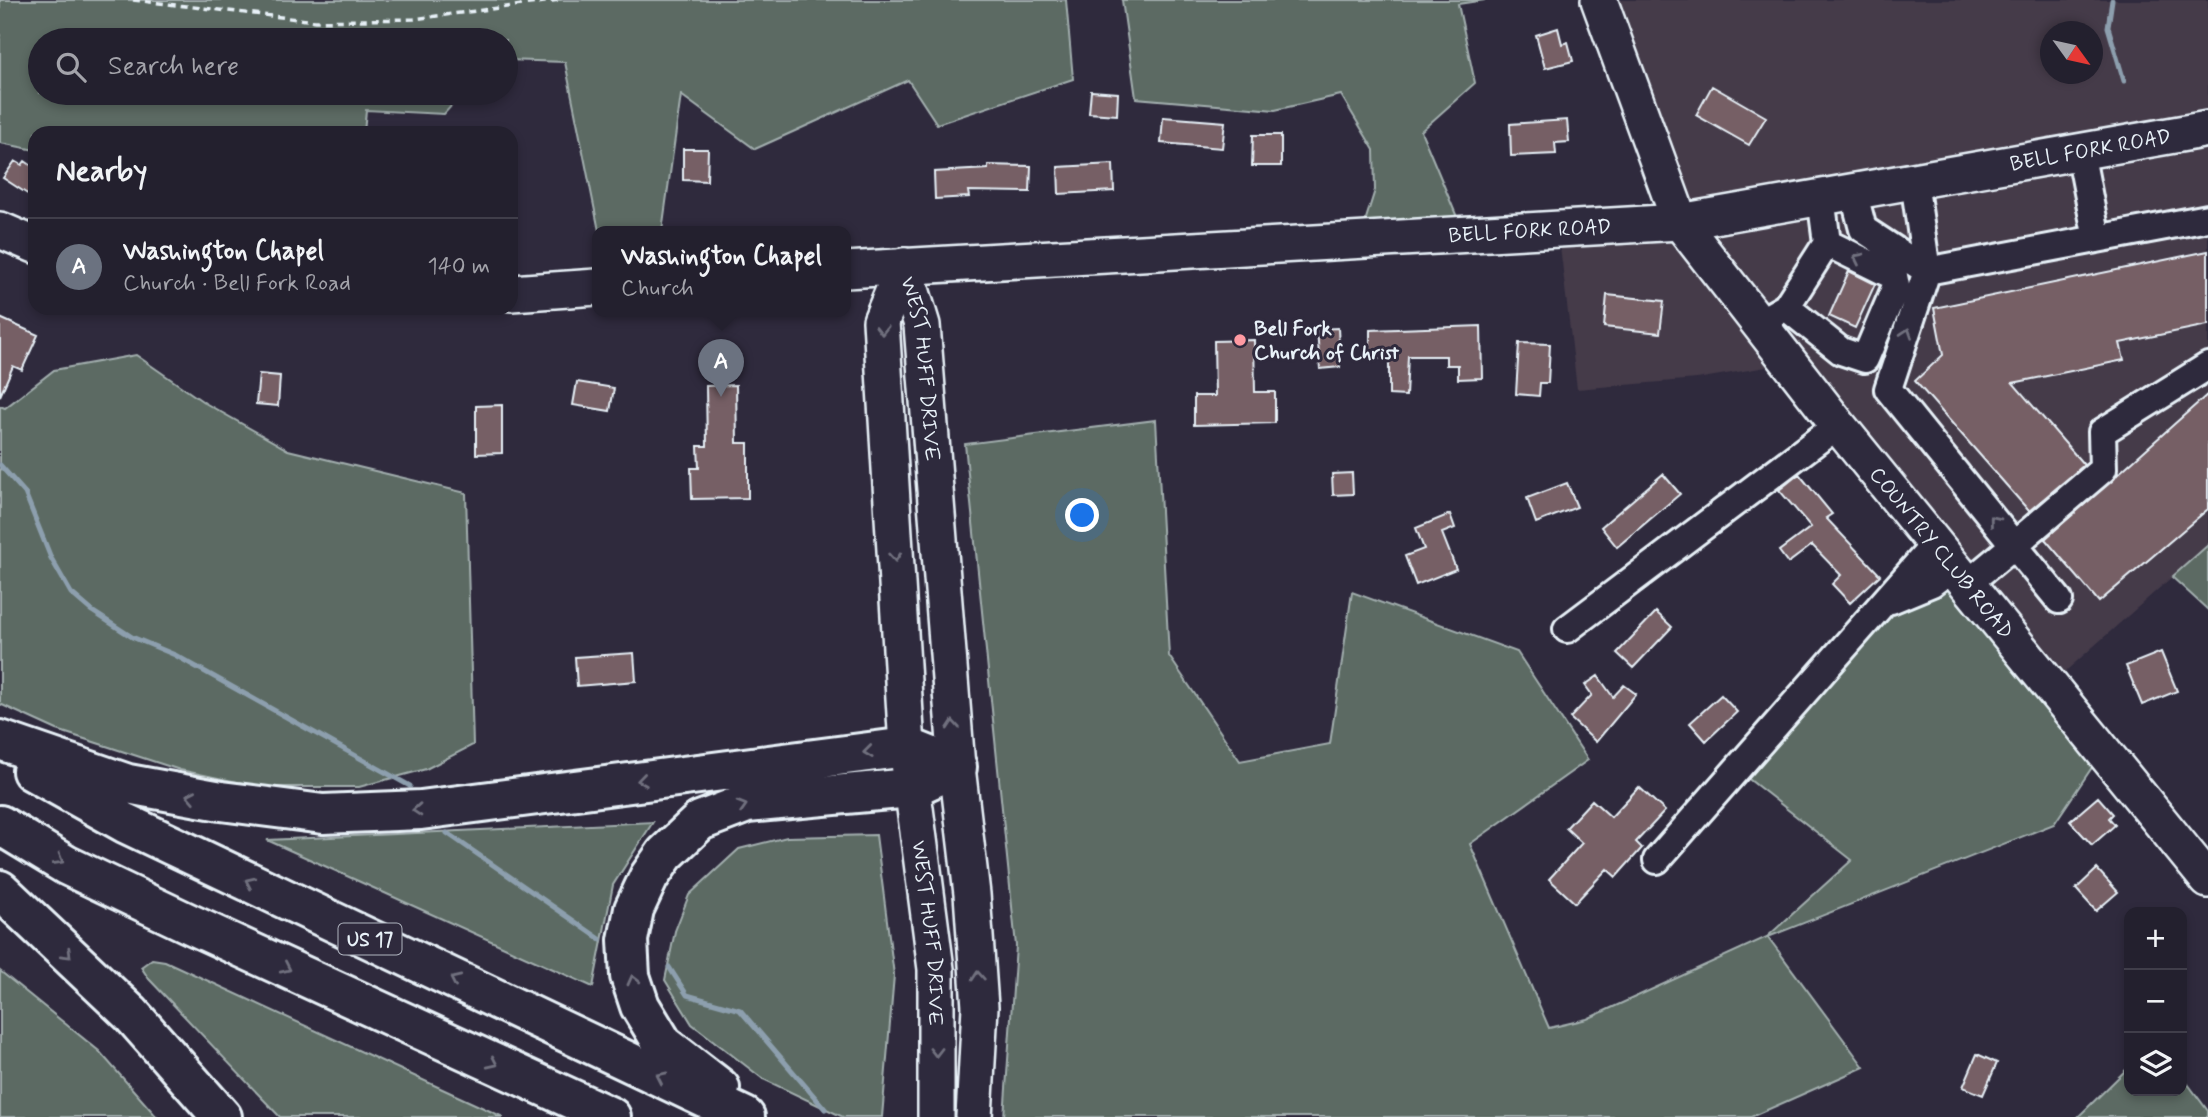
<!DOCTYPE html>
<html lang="en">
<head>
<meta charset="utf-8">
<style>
  body { margin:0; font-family:Mynerve,sans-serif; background:#2b2836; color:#f1f3f6 }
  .controls { position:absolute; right:21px; bottom:21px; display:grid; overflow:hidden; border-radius:14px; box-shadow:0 4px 10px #0003 }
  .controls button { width:63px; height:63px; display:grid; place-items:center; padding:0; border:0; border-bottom:2px solid #403e4a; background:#23202e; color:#f1f3f6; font:35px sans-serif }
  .compass { position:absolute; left:2040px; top:21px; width:63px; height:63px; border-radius:50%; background:#23202e; box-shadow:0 4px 10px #0003; rotate:123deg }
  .you { position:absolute; left:1083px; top:516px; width:24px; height:24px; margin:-18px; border:5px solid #fff; border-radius:50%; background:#1a73e8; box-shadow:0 0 0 10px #1a73e833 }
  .badge { display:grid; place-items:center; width:46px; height:46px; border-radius:50%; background:#8bbbb9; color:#fff; font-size:23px; font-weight:700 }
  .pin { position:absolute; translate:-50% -58px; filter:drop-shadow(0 2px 4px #0008) }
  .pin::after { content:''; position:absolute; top:37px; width:24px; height:21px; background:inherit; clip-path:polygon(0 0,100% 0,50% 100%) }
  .popup { position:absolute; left:592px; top:226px; width:259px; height:91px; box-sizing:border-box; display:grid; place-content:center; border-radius:14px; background:#23202e; filter:drop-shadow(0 2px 5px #0005); font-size:23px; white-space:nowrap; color:#a3a3aa }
  .popup b { font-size:26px; color:#f1f3f6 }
  .popup::after { content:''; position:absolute; left:50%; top:100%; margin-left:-14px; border:14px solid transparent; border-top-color:#23202e }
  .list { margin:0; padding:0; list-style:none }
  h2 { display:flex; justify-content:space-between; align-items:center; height:91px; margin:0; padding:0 28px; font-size:30px }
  h2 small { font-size:23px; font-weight:400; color:#a3a3aa }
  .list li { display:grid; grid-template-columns:46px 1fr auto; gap:21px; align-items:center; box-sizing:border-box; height:98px; padding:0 28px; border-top:2px solid #403e4a }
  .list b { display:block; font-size:26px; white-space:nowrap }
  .list p { margin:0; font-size:23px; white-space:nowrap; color:#a3a3aa }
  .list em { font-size:23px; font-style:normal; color:#a3a3aa }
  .icon { flex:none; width:38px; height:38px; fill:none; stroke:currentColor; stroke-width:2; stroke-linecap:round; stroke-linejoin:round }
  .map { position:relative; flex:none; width:2208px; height:1117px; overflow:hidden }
  .search { position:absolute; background:#23202e; box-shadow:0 4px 10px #0003; left:28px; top:28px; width:490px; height:77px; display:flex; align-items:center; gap:18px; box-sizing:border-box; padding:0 24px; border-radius:38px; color:#a3a3aa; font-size:26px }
  .panel { position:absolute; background:#23202e; box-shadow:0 4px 10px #0003; left:28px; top:126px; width:490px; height:189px; border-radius:21px }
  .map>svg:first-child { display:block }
  .built { fill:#443a49; fill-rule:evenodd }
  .green { fill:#5b6b63; stroke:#a2aeae; stroke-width:2 }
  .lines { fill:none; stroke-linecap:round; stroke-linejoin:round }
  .stream { stroke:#8d9fae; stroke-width:5 }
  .building { fill:#765f65; stroke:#e8f1f8; stroke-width:2 }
  .minor-casing { stroke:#e8f1f8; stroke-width:32 }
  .major-casing { stroke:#e8f1f8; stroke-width:40 }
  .highway-casing { stroke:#e8f1f8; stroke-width:44 }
  .path { stroke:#e8f1f8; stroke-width:3.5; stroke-dasharray:7 5; stroke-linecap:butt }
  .minor { stroke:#2f2a3d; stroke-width:26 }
  .major { stroke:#2f2a3d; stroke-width:35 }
  .highway { stroke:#2f2a3d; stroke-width:38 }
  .oneway { stroke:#70707e }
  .poi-dot { fill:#ff9aa2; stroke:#2f2a3d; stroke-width:2.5 }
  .labels { text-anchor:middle; stroke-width:6; stroke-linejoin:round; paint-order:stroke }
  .shield { fill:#2f2a3d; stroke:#b0b5c0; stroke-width:2 }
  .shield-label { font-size:19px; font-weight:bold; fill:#e8f1f8 }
  .street-label { font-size:21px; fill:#e8f1f8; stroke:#2f2a3d }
  .poi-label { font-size:21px; font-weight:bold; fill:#e8f1f8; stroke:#2f2a3d; text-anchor:start }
</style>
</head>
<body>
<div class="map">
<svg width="2208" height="1117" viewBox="0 0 2208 1117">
  <rect width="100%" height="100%" fill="#2f2a3d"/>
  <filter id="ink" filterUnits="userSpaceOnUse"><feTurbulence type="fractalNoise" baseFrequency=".0143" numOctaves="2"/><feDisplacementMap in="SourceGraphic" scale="14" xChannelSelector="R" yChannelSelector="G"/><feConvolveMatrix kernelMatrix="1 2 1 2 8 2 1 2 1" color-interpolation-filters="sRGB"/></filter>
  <g filter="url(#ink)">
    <path class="built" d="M1599,0h609v545l-158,140 -261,-322 -92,16 -120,10 -19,-160 121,-7zM2050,32h42v42h-42z"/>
    <path class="green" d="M0,0h1066l7,79 -136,45 -29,-44 -153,69 -74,-54 -19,136h-63l-34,-169 -59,-2v-20h-466v53h423l-19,21 -78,-4 -2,23h-329v17l-35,-7z
      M1122,0h363l-27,4 17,79 -54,48 41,98 -103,12 16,-51 -1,-40 -33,-55 -66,15 -139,-12z
      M136,355l69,48 83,47 178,43 7,252 -47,24 -67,18h-98l-81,-17 -123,-40 -57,-26v-298l5,2 49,-38z
      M1156,420l13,236 71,105 90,-17 22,-152 165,60 71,108 -118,84 79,184 38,-9 180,-82 85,-77 -116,-91 150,-167 67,-35 150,184 -49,73 -286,113 96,130 -113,50h-747l12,-171 -51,-502z
      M2208,545v65l-36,-33z
      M653,822l-40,63 -20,102 -326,-147z
      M876,835l18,140 -12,142h-39l-80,-38 -71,-55 -27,-44 10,-49 14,-36 50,-46 48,-12z
      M152,959l13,2 338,156h-223l-131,-138 -8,-12z
      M0,971l99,80 58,66h-157z
      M2129,1067v24h53v-15l26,35v6h-130z"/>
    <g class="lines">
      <path class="stream" d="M2112,0l-4,27 16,54
        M0,465l25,28 26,65 20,35 21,18 40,26 43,18 235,131
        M447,833l153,106
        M669,967l18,28 53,15 85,99"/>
    </g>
    <path class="building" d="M1558,28l4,16 6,-2 5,19 -28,7 -9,-33z
      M1712,86l54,31 -17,28 -53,-30z
      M1091,91l27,2 -1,22 -28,-2z
      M1163,117l62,5 -3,26 -61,-5z
      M1567,120l2,22 -14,1 1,11 -45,2 -1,-32z
      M1253,135h28v31h-29z
      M683,149h25l-1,32 -24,-1z
      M15,161l7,4 3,-4 10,7v19l-6,8 -26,-17z
      M1113,164l1,27 -55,3 -1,-27z
      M988,165l43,1 -1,26 -62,-1 1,6 -34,2 -1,-27 54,-3z
      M2208,251v74l-88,18 4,17 -111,23 71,82 -55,46 -114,-130 28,-26 -9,-47z
      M1849,271l26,13 -20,44 -26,-12z
      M1607,295l57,6 -4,32 -56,-6z
      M0,318l38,17 -16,35 -9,-4 -13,30z
      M1481,326l1,52 -24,1v-14h-12v-9h-38l-2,40 -17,-1v-37l-19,1v-29z
      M1338,328l2,39 -20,2 -3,-40z
      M1254,340l1,52h20v31l-81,2v-29h21l-1,-55z
      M1519,343l31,1 -2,39h-8l-1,13 -23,-2z
      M259,374l21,2 -2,30 -22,-2z
      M577,382l37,6 -4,23 -37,-6z
      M736,385l1,58h11v55l-56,1 -1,-31h8l-1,-22h9l-1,-60z
      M2208,394v115l-109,93 -54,-63z
      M502,405v48l-26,1v-48z
      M1352,473l1,21 -20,1 -1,-21z
      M1663,474l17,20 -63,53 -16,-20z
      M1799,474l33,40 -6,4 54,57 -30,28 -18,-19 9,-9 -29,-30 -24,18 -9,-12 32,-24 -32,-37z
      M1567,483l10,24 -41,16 -9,-25z
      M1450,514l5,14 -13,5 14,36 -40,16 -11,-29 19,-7 -8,-21z
      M1656,612l16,15 -39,41 -16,-15z
      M2161,652l16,39 -35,14 -16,-39z
      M634,653l2,28 -59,5 -2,-29z
      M1598,676l15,21 11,-12 12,9 -40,48 -26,-24 22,-23 -7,-10z
      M1721,695l16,17 -31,29 -16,-18z
      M1639,787l26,24 -29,31 6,6 -26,29 -9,-8 -32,34 -26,-24 33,-36 -16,-15 26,-28 19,17z
      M2098,797l15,17 -4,4 6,7 -23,20 -22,-24z
      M2097,869l21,23 -22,19 -20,-22z
      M1977,1054l20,9 -14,32 -20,-8z"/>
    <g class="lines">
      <g class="minor-casing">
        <path id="minor" d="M2080,151l17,88
          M1914,181l13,90 281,-53
          M1853,191l10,38 64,42 -39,118 126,156 -47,39
          M1786,307l41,-64 -6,-46
          M1758,323l28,-16 55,44 24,8 31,-73 -2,-10 -67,-33
          M1891,600l41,-17 21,-16
          M2059,600l-45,-55 89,-76 -1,-37 106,-66
          M1567,629l271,-204
          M1657,860l278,-316"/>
      </g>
      <g class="major-casing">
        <g id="major">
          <path id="s1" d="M1599,0l81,222 158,203 370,455"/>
          <path d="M0,230l35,15"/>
          <path id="s2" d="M904,266l-23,55 26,426 29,222v148"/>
          <path id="s3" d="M904,266l18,59 35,442 15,127 8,113 -6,110"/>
          <path id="s4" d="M845,270l835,-48 528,-93"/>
          <path d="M511,293l86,-6"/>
        </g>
      </g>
      <g class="highway-casing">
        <path id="highway" d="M0,740l128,44 93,17 102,13 98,-4 486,-63 50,20
          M32,771l93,52 620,294
          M0,825l66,40 122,58 423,194
          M0,890l131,124 91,103
          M720,1088l-57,-44 -23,-38 -10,-30 -2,-36 6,-31 15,-32 16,-23 35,-33 47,-18 164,-15 46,-21"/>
      </g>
      <path class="path" d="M133,0l182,21 99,-2 146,-19"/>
      <use href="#minor" class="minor"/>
      <use href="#major" class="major"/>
      <use href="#highway" class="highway"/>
    </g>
    <defs><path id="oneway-chevron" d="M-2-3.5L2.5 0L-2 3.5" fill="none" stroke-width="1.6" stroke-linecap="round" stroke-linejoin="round" transform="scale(1.75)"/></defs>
    <g class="oneway">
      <use href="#oneway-chevron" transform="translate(1858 258) rotate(-154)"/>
      <use href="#oneway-chevron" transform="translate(882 330) rotate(90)"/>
      <use href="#oneway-chevron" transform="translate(1907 333) rotate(-72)"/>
      <use href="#oneway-chevron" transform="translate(1994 520) rotate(-129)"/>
      <use href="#oneway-chevron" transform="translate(895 557) rotate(86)"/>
      <use href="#oneway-chevron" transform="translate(953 725) rotate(-95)"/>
      <use href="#oneway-chevron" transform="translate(868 752) rotate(173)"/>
      <use href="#oneway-chevron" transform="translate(642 780) rotate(172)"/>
      <use href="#oneway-chevron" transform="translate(191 796) rotate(-169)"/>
      <use href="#oneway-chevron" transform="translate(742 806) rotate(-17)"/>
      <use href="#oneway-chevron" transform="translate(417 810) rotate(176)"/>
      <use href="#oneway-chevron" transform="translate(59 860) rotate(30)"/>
      <use href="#oneway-chevron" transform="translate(250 882) rotate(-155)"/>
      <use href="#oneway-chevron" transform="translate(67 954) rotate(44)"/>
      <use href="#oneway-chevron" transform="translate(286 968) rotate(25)"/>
      <use href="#oneway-chevron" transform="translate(978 976) rotate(-94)"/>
      <use href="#oneway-chevron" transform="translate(455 980) rotate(-155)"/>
      <use href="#oneway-chevron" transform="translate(633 980) rotate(-104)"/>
      <use href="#oneway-chevron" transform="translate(936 1052) rotate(90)"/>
      <use href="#oneway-chevron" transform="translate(493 1063) rotate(25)"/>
      <use href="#oneway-chevron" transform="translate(661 1077) rotate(-155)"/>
    </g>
  </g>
  <circle class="poi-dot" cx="1240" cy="340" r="7"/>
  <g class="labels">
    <rect class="shield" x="338.5" y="923.5" width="63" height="31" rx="5"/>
    <g class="shield-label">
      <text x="370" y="946">US 17</text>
    </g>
    <g class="street-label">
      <text dy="7" stroke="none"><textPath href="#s4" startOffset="1253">BELL FORK ROAD</textPath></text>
      <text dy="7" stroke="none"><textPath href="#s4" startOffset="686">BELL FORK ROAD</textPath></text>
      <text dy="7" stroke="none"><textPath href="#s3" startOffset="105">WEST HUFF DRIVE</textPath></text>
      <text dy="7" stroke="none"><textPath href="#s1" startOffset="658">COUNTRY CLUB ROAD</textPath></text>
      <text dy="7" stroke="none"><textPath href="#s2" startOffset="674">WEST HUFF DRIVE</textPath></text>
    </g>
    <g class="poi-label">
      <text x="1254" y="335">Bell Fork<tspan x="1254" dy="24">Church of Christ</tspan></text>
    </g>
  </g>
</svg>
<div class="controls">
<button>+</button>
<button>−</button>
<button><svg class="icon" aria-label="layers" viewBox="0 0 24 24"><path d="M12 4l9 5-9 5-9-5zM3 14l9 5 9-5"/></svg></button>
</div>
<svg class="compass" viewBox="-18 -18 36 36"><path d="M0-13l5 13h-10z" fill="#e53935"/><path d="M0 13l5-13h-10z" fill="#a3a3aa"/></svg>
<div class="you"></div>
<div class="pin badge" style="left:721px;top:397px;background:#6b7280">A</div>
<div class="popup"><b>Washington Chapel</b>Church</div>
<div class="search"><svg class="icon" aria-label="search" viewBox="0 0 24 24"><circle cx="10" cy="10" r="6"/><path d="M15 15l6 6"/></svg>Search here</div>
<section class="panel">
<h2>Nearby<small></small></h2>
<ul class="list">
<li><span class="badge" style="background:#6b7280">A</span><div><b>Washington Chapel</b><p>Church · Bell Fork Road</p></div><em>140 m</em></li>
</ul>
</section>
</div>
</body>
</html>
